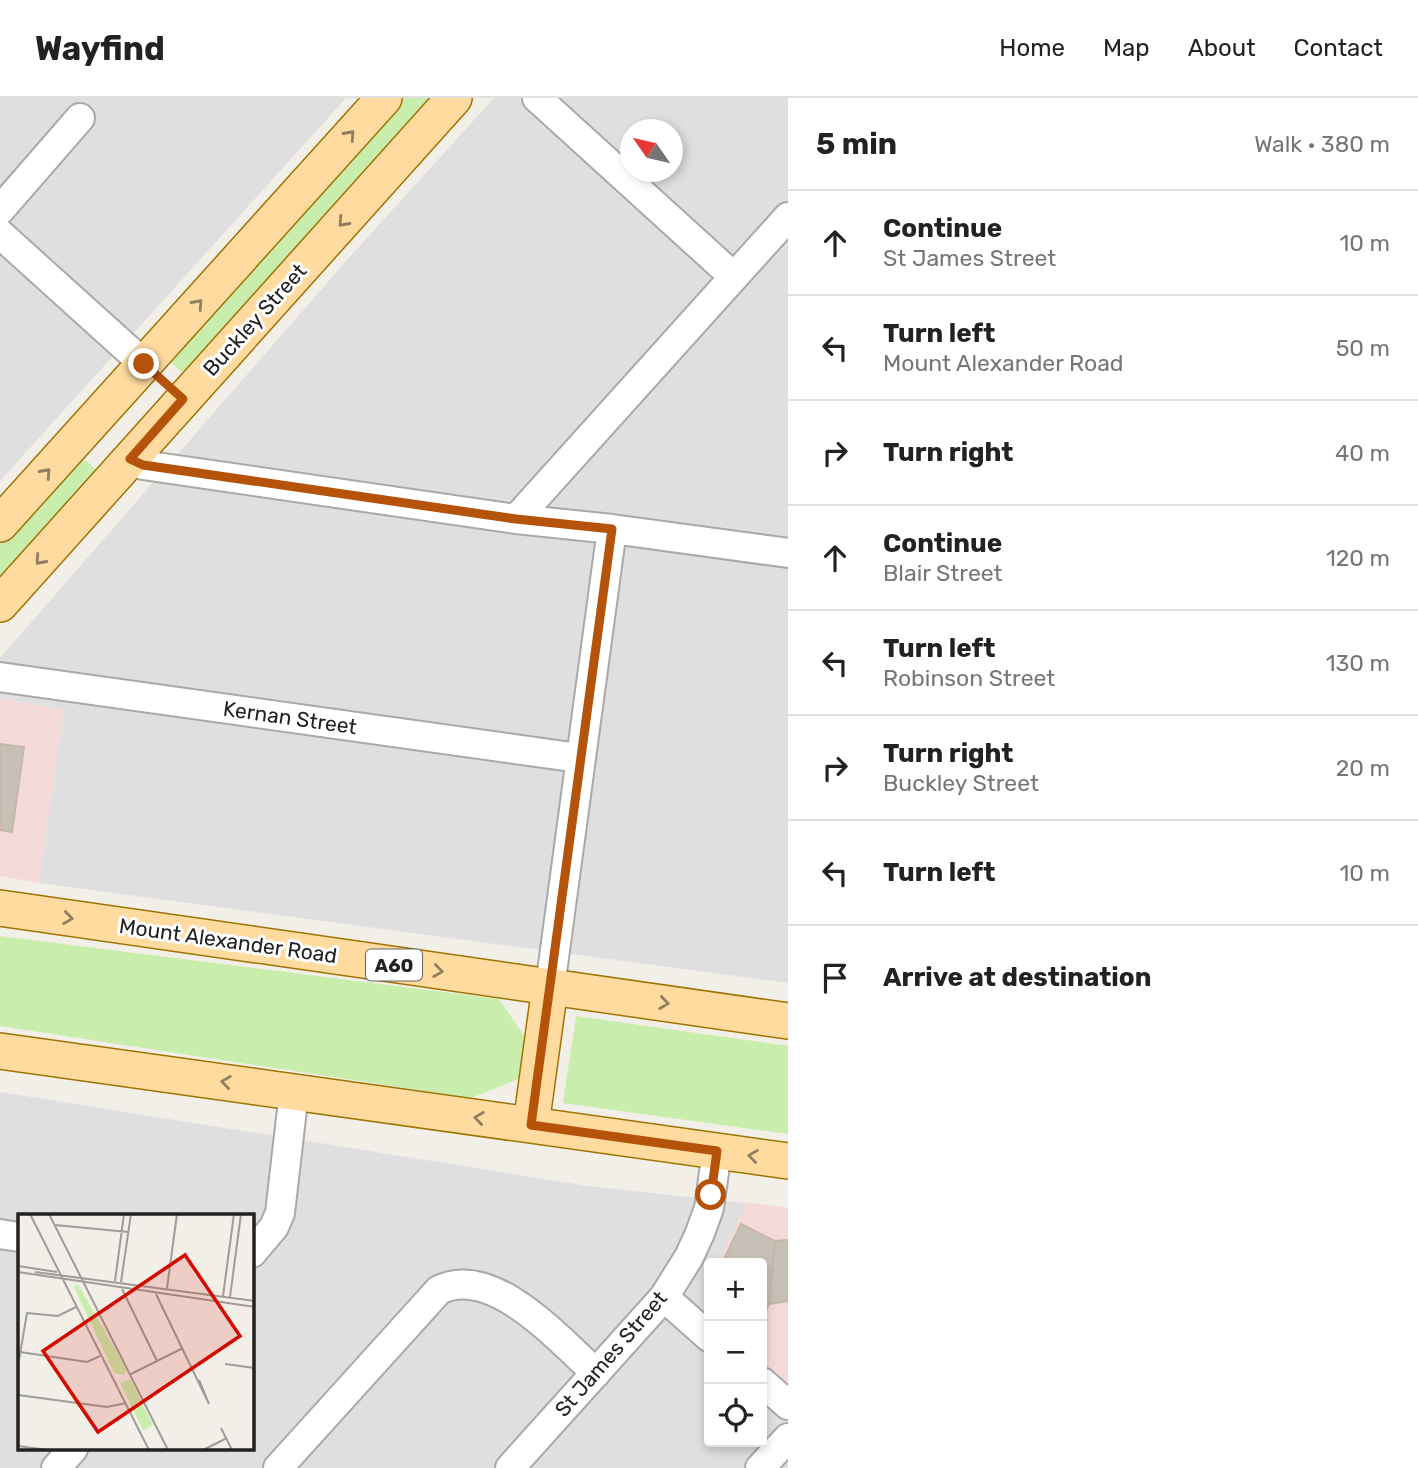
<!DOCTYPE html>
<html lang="en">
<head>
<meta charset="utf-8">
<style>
  body { margin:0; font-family:Rubik,sans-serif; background:#f6f6f6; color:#222 }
  .controls { position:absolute; right:21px; bottom:21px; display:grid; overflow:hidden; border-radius:7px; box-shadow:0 4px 10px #0003 }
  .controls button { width:63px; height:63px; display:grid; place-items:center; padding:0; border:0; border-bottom:2px solid #e0e0e0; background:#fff; color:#222; font:35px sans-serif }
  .compass { position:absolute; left:620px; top:21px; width:63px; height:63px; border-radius:50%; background:#fff; box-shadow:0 4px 10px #0003; rotate:304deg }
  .stop { position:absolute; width:21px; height:21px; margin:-16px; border:5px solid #b45309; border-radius:50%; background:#fff }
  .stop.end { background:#b45309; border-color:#fff; box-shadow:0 2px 7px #0008 }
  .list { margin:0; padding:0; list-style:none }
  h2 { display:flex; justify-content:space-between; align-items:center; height:91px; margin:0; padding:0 28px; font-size:30px }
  h2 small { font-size:23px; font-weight:400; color:#767676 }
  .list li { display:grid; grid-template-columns:46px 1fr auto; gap:21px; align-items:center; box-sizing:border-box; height:105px; padding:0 28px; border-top:2px solid #e0e0e0 }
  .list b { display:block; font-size:26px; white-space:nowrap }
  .list p { margin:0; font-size:23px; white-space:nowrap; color:#767676 }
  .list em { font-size:23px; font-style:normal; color:#767676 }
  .icon { flex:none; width:38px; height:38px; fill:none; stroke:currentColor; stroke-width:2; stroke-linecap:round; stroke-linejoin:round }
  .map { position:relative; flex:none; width:788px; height:1370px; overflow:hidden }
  header { display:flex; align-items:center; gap:42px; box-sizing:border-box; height:98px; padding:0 35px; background:#fff; border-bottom:2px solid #e0e0e0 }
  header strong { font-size:33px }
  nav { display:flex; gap:38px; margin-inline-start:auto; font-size:24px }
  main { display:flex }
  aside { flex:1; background:#fff }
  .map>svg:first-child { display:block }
  .residential { fill:#e0dfdf; fill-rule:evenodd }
  .commercial { fill:#f3dad8 }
  .grass { fill:#c9edad }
  .building { fill:#c7c0b7; stroke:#c5b7aa; stroke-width:2 }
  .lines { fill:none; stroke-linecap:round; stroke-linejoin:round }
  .minor-casing { stroke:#a9a9a9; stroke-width:32 }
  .major-casing { stroke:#9f7300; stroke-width:38 }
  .minor { stroke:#fff; stroke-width:28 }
  .major { stroke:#ffdba0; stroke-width:35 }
  .oneway { stroke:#907e61 }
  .route { stroke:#b45309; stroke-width:9 }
  .labels { text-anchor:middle; stroke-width:6; stroke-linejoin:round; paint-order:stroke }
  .shield { fill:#fff; stroke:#646464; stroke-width:2 }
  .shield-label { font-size:19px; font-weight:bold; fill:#222 }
  .street-label { font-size:21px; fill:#222; stroke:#fff }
  .inset-road { fill:none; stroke:#9f9d99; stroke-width:2 }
  .view { fill:#d30b00; fill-opacity:0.15; stroke:#d30b00; stroke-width:3.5 }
  .inset-edge { fill:none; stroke:#222; stroke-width:3.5 }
</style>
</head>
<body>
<header>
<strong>Wayfind</strong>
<nav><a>Home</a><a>Map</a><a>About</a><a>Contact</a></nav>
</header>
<main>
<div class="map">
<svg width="788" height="1370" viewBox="0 0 788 1370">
  <rect width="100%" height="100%" fill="#f2efe8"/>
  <path class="residential" d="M0,0h346l-346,383z
    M494,0h294v885l-749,-100 25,-173 -64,-12v-40l347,-398zM631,32h42v42h-42z
    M0,994l588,94 200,22v260h-788zM19,1118h233v233h-233zM709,1165h53v179h-53z"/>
  <path class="commercial" d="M0,600l64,12 -25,173 -39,-7z
    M747,1104l41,6v183l-26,-22v-106h-45z"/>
  <path class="grass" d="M400,0h38l-245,273h-12l-9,-8 -1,-11z
    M87,363l10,10 -97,114v-44l70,-78z
    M0,838l499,63 28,41 -8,39 -48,19 -471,-72z
    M576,918l212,30v88l-225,-31z"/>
  <path class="building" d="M0,646l24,3 -12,85 -12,-2z
    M741,1126l34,17 -6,63 -7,16v-57h-40z
    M788,1142v61l-19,3 6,-63z"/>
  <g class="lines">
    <g class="minor-casing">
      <path id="minor" d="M537,0l197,179
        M0,112l80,-92
        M0,136l144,130
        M130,361l13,6 373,54 96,10 176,24
        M516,421l272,-302
        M0,579l579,81
        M550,889l62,-458
        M0,1136l19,3
        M252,1155l22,-26 6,-14 14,-121
        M664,1199l45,40
        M762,1284l26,23
        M56,1370l17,-19
        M278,1370l161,-178c54,-27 121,51 157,83
        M510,1370l154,-171 25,-40 11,-24 9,-25 8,-57
        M760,1370l28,-30"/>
    </g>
    <g class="major-casing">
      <path id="major" d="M0,426l384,-426
        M0,506l454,-506
        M0,810l788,113
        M0,953l788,110
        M531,1027l19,-138"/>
    </g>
    <use href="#minor" class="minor"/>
    <use href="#major" class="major"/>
  </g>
  <defs><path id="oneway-chevron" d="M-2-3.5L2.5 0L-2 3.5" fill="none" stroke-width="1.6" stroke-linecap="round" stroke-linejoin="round" transform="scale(1.75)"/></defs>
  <g class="oneway">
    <use href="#oneway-chevron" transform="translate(350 37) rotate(-48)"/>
    <use href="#oneway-chevron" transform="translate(343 124) rotate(132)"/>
    <use href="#oneway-chevron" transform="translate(198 206) rotate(-48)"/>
    <use href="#oneway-chevron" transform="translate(46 375) rotate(-48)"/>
    <use href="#oneway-chevron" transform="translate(40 462) rotate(132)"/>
    <use href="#oneway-chevron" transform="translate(68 820) rotate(8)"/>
    <use href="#oneway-chevron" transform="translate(438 873) rotate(8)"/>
    <use href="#oneway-chevron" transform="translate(664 905) rotate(8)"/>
    <use href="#oneway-chevron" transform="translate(226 984) rotate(-172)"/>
    <use href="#oneway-chevron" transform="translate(479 1020) rotate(-172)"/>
    <use href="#oneway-chevron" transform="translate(753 1058) rotate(-172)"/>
  </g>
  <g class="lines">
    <path class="route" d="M144,266l39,35 -53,60 13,6 373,54 96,10 -81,596 186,26 -6,44"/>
  </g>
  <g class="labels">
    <rect class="shield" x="366" y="851.5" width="56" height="31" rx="5"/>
    <g class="shield-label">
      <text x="394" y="874">A60</text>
    </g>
    <g class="street-label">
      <text transform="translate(255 222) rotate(-48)" y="7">Buckley Street</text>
      <text transform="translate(290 620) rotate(8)" y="7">Kernan Street</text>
      <text transform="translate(228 843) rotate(8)" y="7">Mount Alexander Road</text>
      <text transform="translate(611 1256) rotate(-49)" y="7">St James Street</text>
    </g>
  </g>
  <g transform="translate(18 1116)">
    <rect width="236" height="236" fill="#f2efe8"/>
    <path d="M60,70l48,85 -2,6 -10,-2 -40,-86zM112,165l23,46 -10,5 -23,-47z" fill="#c9edad"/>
    <path class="inset-road" d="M12,0l119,236M31,0l119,236M37,11l73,7M0,52l39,6M0,58l237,35M17,58l220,29M97,67l9,-67M103,68l10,-68M149,74l10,-74M104,75l35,72M138,80l53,110M205,82l11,-82M212,83l11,-83M2,138l67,10 13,-6M207,150l30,4M0,152l9,-53 31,3 18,-9M113,160l52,-26M181,166l10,24M0,181l89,12 19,-4M203,214l11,22M0,232l30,4M185,236l24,-12"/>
    <path class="view" d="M167,41l55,81 -142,96 -55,-81z"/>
    <rect width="236" height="236" class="inset-edge"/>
  </g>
</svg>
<div class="controls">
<button>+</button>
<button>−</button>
<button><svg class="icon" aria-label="locate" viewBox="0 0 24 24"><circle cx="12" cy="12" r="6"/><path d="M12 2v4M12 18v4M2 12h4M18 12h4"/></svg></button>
</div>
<svg class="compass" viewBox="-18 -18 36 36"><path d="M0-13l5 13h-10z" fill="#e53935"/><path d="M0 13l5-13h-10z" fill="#767676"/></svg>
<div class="stop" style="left:711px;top:1097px"></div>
<div class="stop end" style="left:144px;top:266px"></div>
</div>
<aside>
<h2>5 min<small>Walk · 380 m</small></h2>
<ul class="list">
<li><svg class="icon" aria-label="ahead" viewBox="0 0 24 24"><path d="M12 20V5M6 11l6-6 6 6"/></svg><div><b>Continue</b><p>St James Street</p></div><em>10 m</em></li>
<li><svg class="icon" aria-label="left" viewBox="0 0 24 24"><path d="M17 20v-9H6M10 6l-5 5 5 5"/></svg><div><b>Turn left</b><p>Mount Alexander Road</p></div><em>50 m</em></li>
<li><svg class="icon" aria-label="right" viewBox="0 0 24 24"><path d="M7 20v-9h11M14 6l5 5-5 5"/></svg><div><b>Turn right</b></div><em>40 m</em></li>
<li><svg class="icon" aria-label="ahead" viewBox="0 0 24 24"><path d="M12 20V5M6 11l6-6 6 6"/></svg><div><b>Continue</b><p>Blair Street</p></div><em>120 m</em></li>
<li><svg class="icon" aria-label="left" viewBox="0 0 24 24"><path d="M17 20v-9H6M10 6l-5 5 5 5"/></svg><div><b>Turn left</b><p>Robinson Street</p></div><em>130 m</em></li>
<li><svg class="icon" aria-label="right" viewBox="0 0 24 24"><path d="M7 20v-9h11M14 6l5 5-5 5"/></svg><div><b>Turn right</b><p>Buckley Street</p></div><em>20 m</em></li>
<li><svg class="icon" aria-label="left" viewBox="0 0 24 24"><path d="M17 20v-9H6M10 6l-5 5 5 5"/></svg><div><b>Turn left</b></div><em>10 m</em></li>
<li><svg class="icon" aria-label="arrive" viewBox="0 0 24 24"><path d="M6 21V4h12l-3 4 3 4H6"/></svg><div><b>Arrive at destination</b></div></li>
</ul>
</aside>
</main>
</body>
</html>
